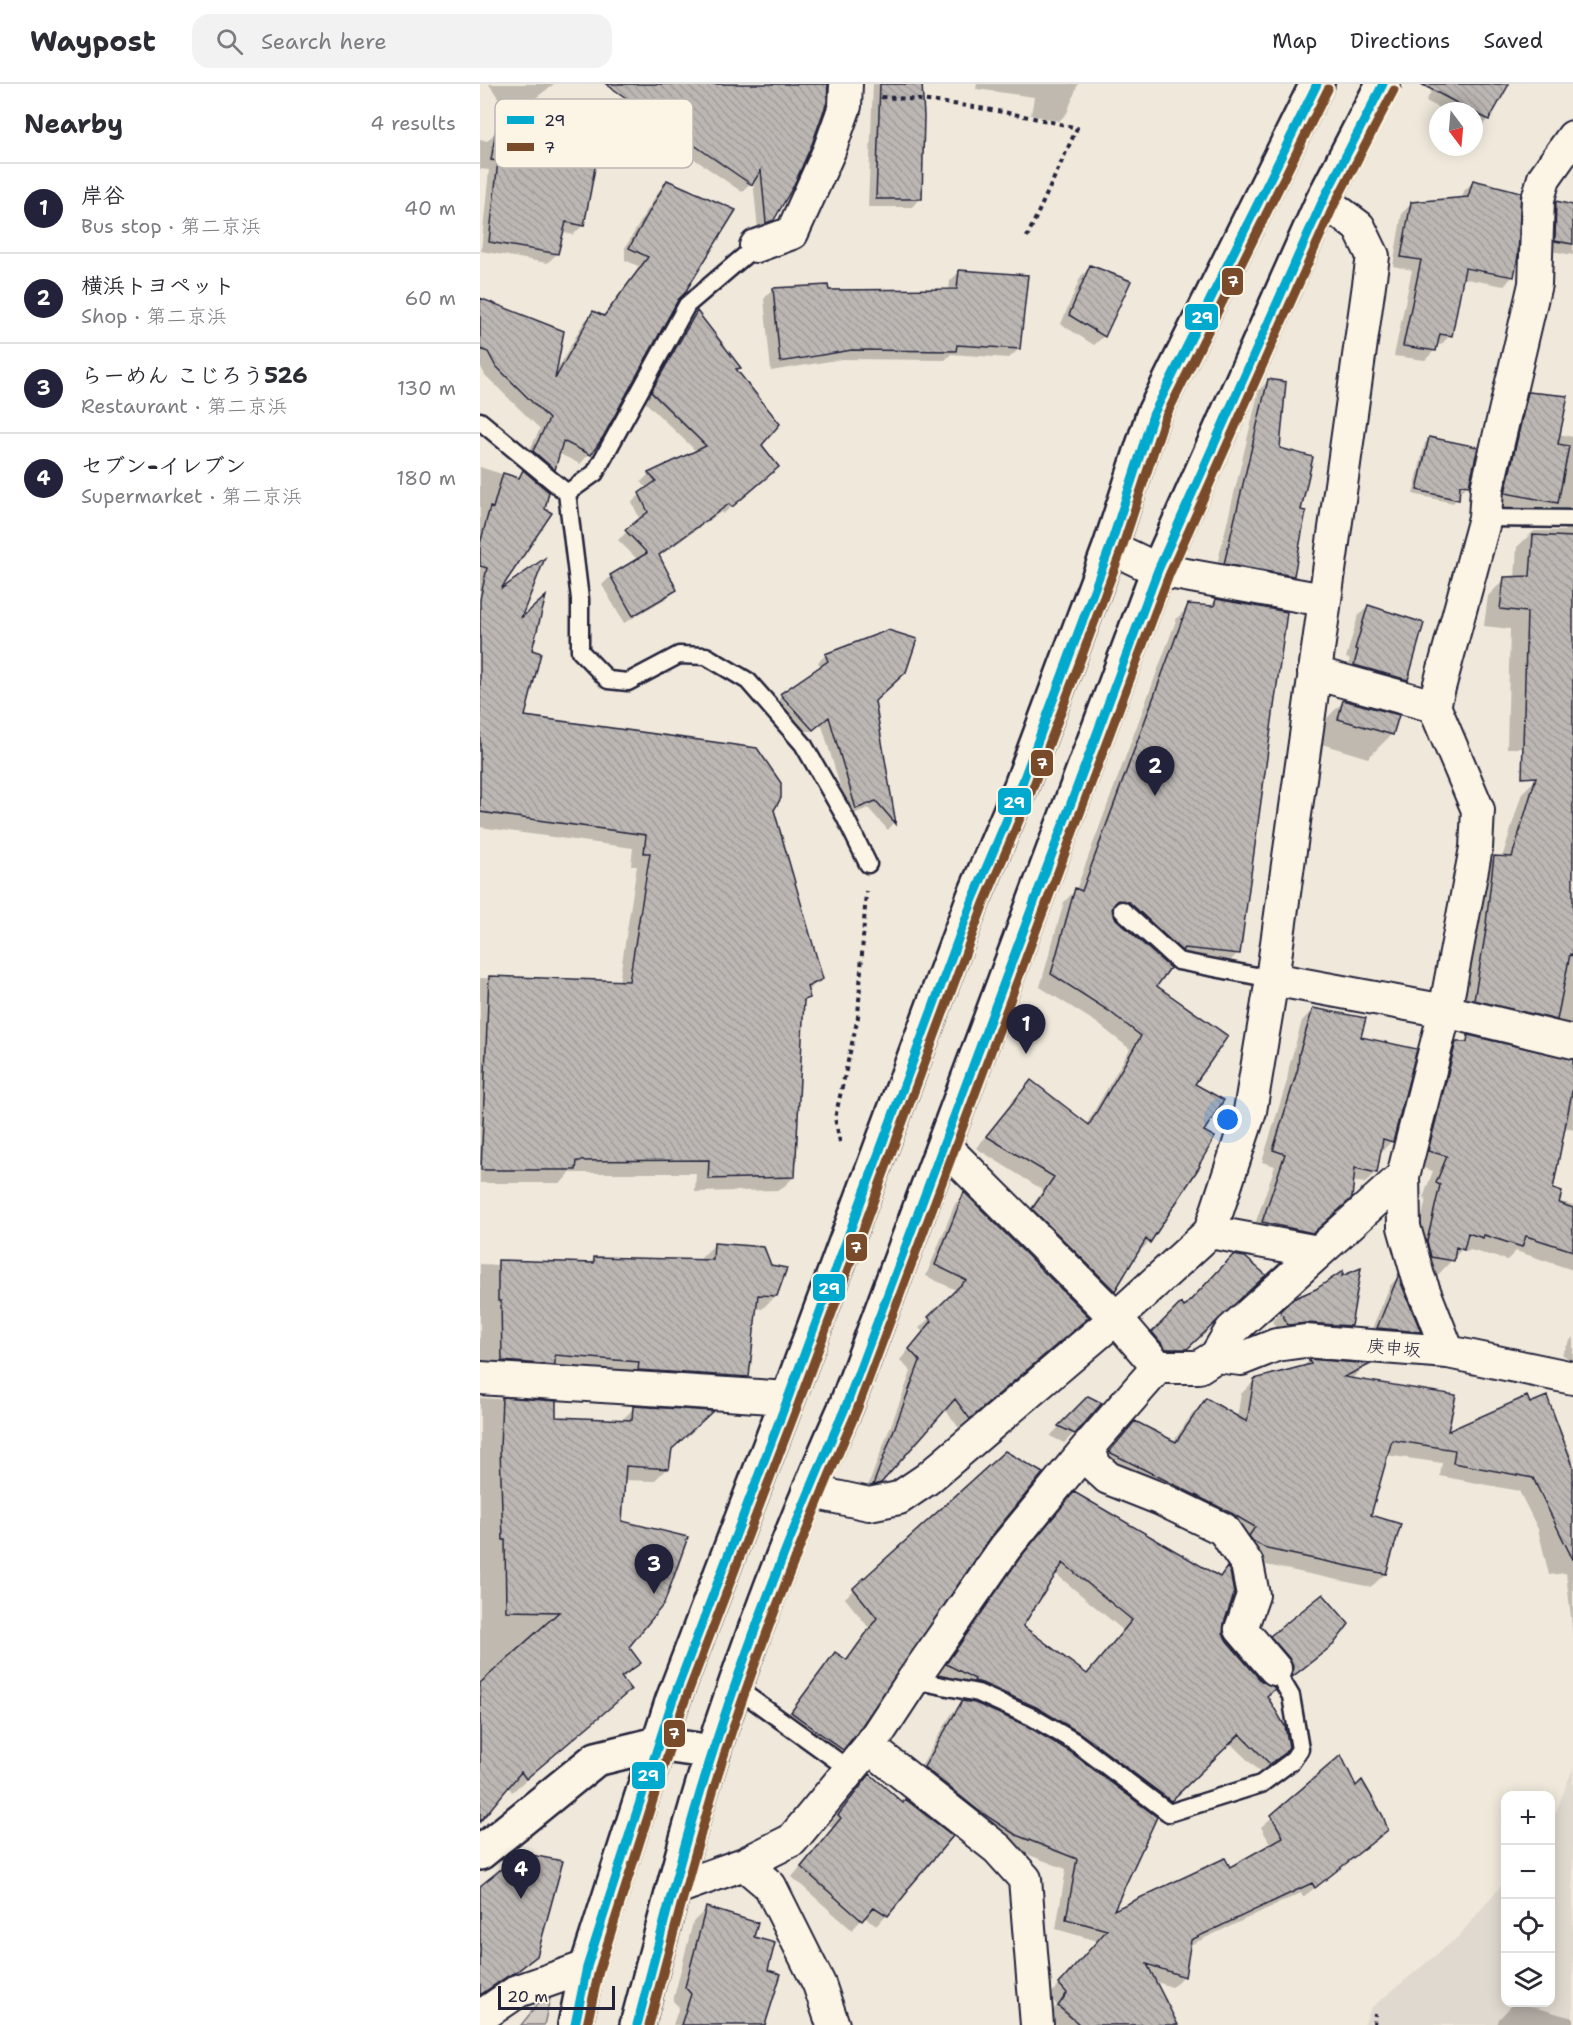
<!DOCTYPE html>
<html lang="en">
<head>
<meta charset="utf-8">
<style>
  body { margin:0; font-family:"Shantell Sans","Klee One",sans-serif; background:#f2f2f3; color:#2b2b33 }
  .controls { position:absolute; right:18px; bottom:18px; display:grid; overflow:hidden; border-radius:12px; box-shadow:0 3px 15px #0003 }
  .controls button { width:54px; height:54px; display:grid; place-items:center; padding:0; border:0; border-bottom:2px solid #e1e1e2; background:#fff; color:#2b2b33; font:30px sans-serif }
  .compass { position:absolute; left:949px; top:18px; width:54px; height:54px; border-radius:50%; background:#fff; box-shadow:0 3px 15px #0003; rotate:164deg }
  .scale { position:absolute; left:18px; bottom:15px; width:117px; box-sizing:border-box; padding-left:6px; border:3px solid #22223b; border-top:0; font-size:16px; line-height:21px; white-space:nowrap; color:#22223b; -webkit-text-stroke:4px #fcf5e5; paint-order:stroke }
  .you { position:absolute; left:748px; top:1036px; width:21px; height:21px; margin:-15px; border:4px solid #fff; border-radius:50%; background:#1a73e8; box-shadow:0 0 0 9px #1a73e833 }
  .badge { display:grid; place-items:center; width:39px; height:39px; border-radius:50%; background:#22223b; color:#fff; font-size:20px; font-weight:700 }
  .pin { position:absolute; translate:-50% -50px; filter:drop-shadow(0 2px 3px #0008) }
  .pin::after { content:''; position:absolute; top:32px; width:21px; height:18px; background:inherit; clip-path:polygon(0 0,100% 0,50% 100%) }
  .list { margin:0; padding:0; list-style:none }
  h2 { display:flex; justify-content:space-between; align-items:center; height:78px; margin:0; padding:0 24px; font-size:26px }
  h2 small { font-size:20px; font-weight:400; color:#7c7c81 }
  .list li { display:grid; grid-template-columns:39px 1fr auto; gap:18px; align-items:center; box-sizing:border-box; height:90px; padding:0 24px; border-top:2px solid #e1e1e2 }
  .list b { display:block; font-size:22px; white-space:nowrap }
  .list p { margin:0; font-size:20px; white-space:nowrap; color:#7c7c81 }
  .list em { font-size:20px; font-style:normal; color:#7c7c81 }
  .icon { flex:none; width:33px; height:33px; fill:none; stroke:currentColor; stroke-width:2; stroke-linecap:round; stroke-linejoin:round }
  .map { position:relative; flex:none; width:1093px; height:1941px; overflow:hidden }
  header { display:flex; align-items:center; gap:36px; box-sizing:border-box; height:84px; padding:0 30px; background:#fff; border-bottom:2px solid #e1e1e2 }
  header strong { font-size:28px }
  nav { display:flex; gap:33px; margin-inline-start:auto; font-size:21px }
  .search { width:420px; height:54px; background:#f2f2f3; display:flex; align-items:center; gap:15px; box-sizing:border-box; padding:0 21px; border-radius:18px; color:#7c7c81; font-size:22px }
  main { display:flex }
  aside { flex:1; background:#fff }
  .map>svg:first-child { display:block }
  .built { fill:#e0d9cf }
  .green { fill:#d1cbc3; stroke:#7a767f; stroke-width:1.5 }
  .shadow { fill:#0003; fill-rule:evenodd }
  .building { fill:url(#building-back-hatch); stroke:#22223b; stroke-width:1.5; fill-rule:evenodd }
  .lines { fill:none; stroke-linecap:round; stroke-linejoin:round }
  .lane-casing { stroke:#22223b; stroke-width:21 }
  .street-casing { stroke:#22223b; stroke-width:36 }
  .secondary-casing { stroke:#22223b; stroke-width:38 }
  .highway-casing { stroke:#22223b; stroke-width:38 }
  .path { stroke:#22223b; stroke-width:4; stroke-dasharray:4.5 4.5; stroke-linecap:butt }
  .lane { stroke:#fcf5e5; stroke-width:16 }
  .street { stroke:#fcf5e5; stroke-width:32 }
  .secondary { stroke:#fcf5e5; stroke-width:33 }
  .highway { stroke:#fcf5e5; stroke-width:33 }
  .bus-1-casing { stroke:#fcf5e5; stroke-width:14 }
  .bus-2-casing { stroke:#fcf5e5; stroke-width:14 }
  .bus-1 { stroke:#00a9ce; stroke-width:9 }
  .bus-2 { stroke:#7a4b2a; stroke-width:9 }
  .labels { text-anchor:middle; stroke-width:6; stroke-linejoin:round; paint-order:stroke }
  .street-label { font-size:18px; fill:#22223b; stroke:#fcf5e5 }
  .key { fill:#fcf5e5; stroke:#bbb6b2; stroke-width:1.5 }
  .key-label { font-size:16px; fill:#22223b }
  .line-badge { stroke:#fcf5e5; stroke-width:2 }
  .badge-label { font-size:16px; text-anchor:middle; font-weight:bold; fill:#fff }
</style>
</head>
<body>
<header>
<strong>Waypost</strong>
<div class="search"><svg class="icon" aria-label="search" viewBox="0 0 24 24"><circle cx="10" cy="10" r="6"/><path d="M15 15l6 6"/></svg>Search here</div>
<nav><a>Map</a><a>Directions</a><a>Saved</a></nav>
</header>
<main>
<aside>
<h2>Nearby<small>4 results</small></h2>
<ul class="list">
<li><span class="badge">1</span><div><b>岸谷</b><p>Bus stop · 第二京浜</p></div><em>40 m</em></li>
<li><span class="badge">2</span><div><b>横浜トヨペット</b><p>Shop · 第二京浜</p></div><em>60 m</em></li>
<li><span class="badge">3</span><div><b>らーめん こじろう526</b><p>Restaurant · 第二京浜</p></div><em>130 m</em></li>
<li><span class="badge">4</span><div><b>セブン-イレブン</b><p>Supermarket · 第二京浜</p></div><em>180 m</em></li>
</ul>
</aside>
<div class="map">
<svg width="1093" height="1941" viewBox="0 0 1093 1941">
  <defs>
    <pattern id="building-back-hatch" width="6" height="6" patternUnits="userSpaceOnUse" patternTransform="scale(1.5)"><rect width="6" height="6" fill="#bcb7b3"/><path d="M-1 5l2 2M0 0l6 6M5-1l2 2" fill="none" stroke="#a19d9b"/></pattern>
  </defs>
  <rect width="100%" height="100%" fill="#efe8db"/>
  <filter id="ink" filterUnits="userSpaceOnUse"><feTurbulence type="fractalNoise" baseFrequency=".0167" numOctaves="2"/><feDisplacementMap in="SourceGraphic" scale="12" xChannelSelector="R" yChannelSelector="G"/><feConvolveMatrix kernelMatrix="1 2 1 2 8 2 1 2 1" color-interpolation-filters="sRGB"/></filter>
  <g filter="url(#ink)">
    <path class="built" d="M1093,1684v257h-209l7,-17 87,-71 47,-56 1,121h44l1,-177z"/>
    <path class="green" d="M63,1914l7,1 -6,26h-23z"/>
    <path class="shadow" d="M9,0h65l-43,33z
      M151,0h195l-53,135 -9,9 -6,2 -5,-50 -11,12 -120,-83 15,-20z
      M393,0h47v114l-8,9h-44z
      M497,0h101l-11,29 -8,8 -28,-6 3,-18 -58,-8z
      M955,0h73l-20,35 -9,10 -5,-3v-15h-29l-19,-10z
      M123,34l-21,108 -9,9 -11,-3 -5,22 -10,9 -66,-12 8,-81 -9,-1v-30l7,2 10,-10 42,61z
      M187,98l10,117 -76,138 -12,17 -9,10 -22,-11 -4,16 -9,9 -21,-17 16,-32 -55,-54 -5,-10v-65l75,74 29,-52 9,-9 10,4 37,-50 -15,-7v-12l33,-56z
      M993,98l40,94 -9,10 -43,-8 -11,57 -9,10 -5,-1 -1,6 -10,10 -31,-4 18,-86 -19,-4 9,-53 10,-10 50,-4 2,-8z
      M1077,119l16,4v48l-27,-5 1,-38z
      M611,183l13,69 -10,9 -33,-21 20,-48z
      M480,187l59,78 -10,9 -58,-4 -6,6 -103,-1 -71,12 -7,-72 9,-10 54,3 122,-1 1,-10z
      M216,229l43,55 -3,4 32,103 -45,39 -2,-2 -63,45 17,33 -8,8 -43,25 -22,-38 9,-9 27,-16 -20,-20 22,-20 -8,-18 15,-13 -6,-7 8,-8 48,-22 -53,-51 45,-80z
      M788,297l10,68 21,62 -7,65 -9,9 -68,-12 44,-183z
      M1049,310l30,40 14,3v311h-66l3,-119 -26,-3 4,-30 17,-17 10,-1 2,-31 17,-16h31l-4,-5 -72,-16 23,-99z
      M950,355l38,47 -15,-1 13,2 -3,3 -5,-1 -1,10 -4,4 -40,-9 12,-51z
      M0,383l37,12 6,-7 -28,122 22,29 13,28 -7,66 250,93 48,168 -14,14 1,6 -5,6 -9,173 -14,13 -85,2 1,-19h-126l-9,10h-81v-205l139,4 18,-116h-6l2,-18 -153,-21z
      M736,516l22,353 -12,12 -55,-5 -55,-47 -6,-1 45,75 38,98 9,47 -4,34 -49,76 -12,12 -1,-1 -22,37 -12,12 -81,-80 22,-32 -67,-42 43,-54 12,-12 55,43 44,-76 -33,-26 -57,-36 24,-85 12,-12 101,-272 12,-12 21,1z
      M888,523l39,73 -9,9 -53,-14 5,-16 -4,-1 12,-42z
      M346,571l48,46 20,122 -6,7 -20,-22 -19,8 -28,-94 -10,9h-11l-20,-22v-12l8,-7 33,-22 -3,-6z
      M864,617l48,33 -24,24 -53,-16 5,-17z
      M1057,694l36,6v262l-113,-32 20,-142 15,-15 7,1 20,-65z
      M833,925l46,30 33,102 -11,11 -5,20 -11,11 -13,-2 -14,28 -38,34 -48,-10 23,-67 -13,-4 25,-81 2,-14 13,-46z
      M989,953l104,24v69l-10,-4 -12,64 7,11 15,4v65l-57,-19 -9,9 -37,-10 -3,2 -6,-2 -23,25 -21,-4 -4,-15 13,-57 -3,-1 10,-27 -19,-6 28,-107 14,-14h5z
      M484,1110l113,133 -118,101 -14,-19 -65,73 -11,11 -4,1 46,-122 -11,-12 23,-28 -4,-4 39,-37 -32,-15 29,-72z
      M235,1160l61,51 -14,14 -7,-1 -7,69 -14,13 -254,-16v-110l16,1 3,-3 90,2 5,-5 107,2v-3z
      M918,1193l21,54 -9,10 -42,-3 22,-52z
      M775,1200l-79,74h-19l-11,-19 35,-34 3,3z
      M801,1228l69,14 -10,9 -61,-1 -7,-13z
      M1093,1252v26l-11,-8z
      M829,1277l58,4 -17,15 96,53 100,-35 27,61v176l-7,-62 -17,2 -11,-46 -19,-38 -79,-15 2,-13 -56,-8 -17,61 16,58 -14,13 -119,-25 -156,-97 39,-43 38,20 20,-29 13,-13 31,18 4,-24 14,-14 46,-12z
      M0,1314l74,4v17l67,2 13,-13 36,42 -3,18 -13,13 -31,-1 -3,42 7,125 12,16 -18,17 -6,23 -103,89 -5,-8 -27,24z
      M608,1314l-14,35 -10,10 -14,-7z
      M585,1419l154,75 8,-8 -5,63 44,63 17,57 -10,10 -13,9 -31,-30 -69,68 -89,-68 -133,-68 72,-104zM575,1489l69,58 -38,44 -65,-49z
      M509,1453l-134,195 -23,27 -50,-37 44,-59 10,-9 9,7 24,-33 -24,-30 9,-9z
      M791,1553l61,7 -10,10 -39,30 -21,-38z
      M483,1618l64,26 84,185 118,-44 42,-24 -10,-18 80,-69 14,30 31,42 -11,11 -72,56 -2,-4 -113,53 -5,30 -11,11 -18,-6 22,44h-119l-9,-7 9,-13 -8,-9 49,-55 -42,-12 10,-60 -63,-24 -89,-66 38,-66z
      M381,1701l43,105 -18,25 -9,10 -13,-8 -12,13 -60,-53 41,-49 -4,-3z
      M0,1805l55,66 -29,26 -26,15z
      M226,1825l46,29 14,33 -3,54h-90l6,-18 -6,-6 20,-79z
      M1035,1918l58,16v7h-76l2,-6z"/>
    <path class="building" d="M126,0h222l-1,18 -15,42 -18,41 -20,35 -8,3 -5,-53 -9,15z
      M400,0h42l2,32 -2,83h-46z
      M941,0h88l-20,36z
      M16,46l67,7 35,15 -14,74 -18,-4 -8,32 -69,-12 9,-81 -7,-1z
      M187,96l69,30 -52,84 -6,6 -75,137 -12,18 -28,-14 -8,29 -22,-19 16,-32 -54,-54 -7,-13 -8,-3v-51l84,33 -9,48 38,-68 11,5 44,-59 -19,-9z
      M993,96l48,12 -3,64 -4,21 -49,-9 -13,68 -12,-2 -4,17 -33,-5 18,-86 -20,-3 10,-55 57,-5z
      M1076,117l17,4v39l-18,-3z
      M610,181l41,16 -26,56 -36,-22z
      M479,186l69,5 -8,74 -63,-4 -1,6 -104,-1 -72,12 -7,-74 55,-3 1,5 128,-1z
      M217,227l44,57 -5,1 44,55 -18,21 17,22 -47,40 -3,-3 -70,51 18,35 -44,26 -23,-41 37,-22 -22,-23 23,-18 -9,-19 17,-12 -8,-8 58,-27 -55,-54z
      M788,295l18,3 -6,66 33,9 -12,53 5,1 -12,65 -70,-12z
      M1048,308l40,4 -10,48 11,2 -11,57 -53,-10z
      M949,353l49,10 -9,39 -9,-1 -1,15 -42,-10z
      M43,386l26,22 -4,17 7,4 -51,76 44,-31 -24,60 25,-22 -14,54 9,3 -16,63 232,32 24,35v15l-7,12 49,169 -16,8 3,11 -6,2 -9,177 -87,2 1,-19 -132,1 -1,9h-95l8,-194 140,5 21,-128h-6l2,-18 -166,-23v-213l7,-31 -7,-2v-22l10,-37 3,1 10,-35 16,5z
      M1053,451l40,2v418l-3,-1 -13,66 -83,-20 13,-76 -1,-1 8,-67 18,1 24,-80 -14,1 5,-166 -27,-3 4,-32 26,-1z
      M736,515l71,13 -47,342 -56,-6 -2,3 -53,-49 -11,-2 -6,8 3,10 55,50 -13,18 71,50 -33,48 29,16 -20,31 11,6 -16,28 1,1 -50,77 -4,-4 -31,52 -83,-82 22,-32 -68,-41 45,-56 58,45 52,-89 -32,-25 -58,-37 24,-86 7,3 106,-287 26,2z
      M888,521l56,18 -16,57 -54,-15 4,-15 -3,-1z
      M408,546l29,9 -11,33 -31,29 21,123 -20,-23 -20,8 -27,-92 -16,13 -33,-36 48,-33 -3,-7z
      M863,616l56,15 -6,20 -55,-16z
      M833,924l53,10 -5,19 56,12 -24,93 -10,-3 -6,34 -22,-5 -3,30 -39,35 -51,-11 23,-68 -12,-4 25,-82 1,-14z
      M988,951l105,24v28l-20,102 9,3 -3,11 14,5v43l-47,-15 -4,11 -38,-12 -1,3 -15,-5 -4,17 -8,-3 -2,14 -23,-4 -4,-16 13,-56 -4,-2 11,-27 -19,-5 28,-109h11z
      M484,1108l125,125 -119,102 -15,-20 -74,84 -8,2 47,-124 -11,-12 23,-28 -4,-4 38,-37 -31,-15z
      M234,1159l50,4 7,18 16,3 -10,28 -19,-1 -9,82 -111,-7 1,-8 -84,-7v10l-53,-4 -1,-60h-3v-41l96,3v-6l119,3z
      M753,1171l12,2 21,18 -79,74h-21l-14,-17 29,-29 3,4z
      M881,1184l-10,58 -45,-3 -18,2 -8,-14 13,-12 23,-10 27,-18 -1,5z
      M919,1190l2,9 20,49 -44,-4z
      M828,1275l63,5 -27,13 112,18 -8,36 79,-35 3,7 17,-7 26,70v94l-40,-82 -80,-15 2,-13 -63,-10 -21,75 30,9 -15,50 -119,-25 -14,-8 -4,-5 6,-9 -24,-14 -122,-61 26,-31 41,21 30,-44 41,24 7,-43 57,-15z
      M608,1312l14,7 -27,31 -17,-8z
      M22,1313l54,4v16l76,3 1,-14 80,5 -41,38 -3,20 -43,-3 -4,55 66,16 -24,67 -35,43 12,16 -20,14 10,13 -105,89 -5,-7 -41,50v-139l79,-71 -53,-1 -1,-71h-2l-3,-92z
      M525,1367l38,22 -53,65 -133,195 -14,17 -52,-38 44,-60 12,8 30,-42 -24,-30z
      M594,1408l146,85 7,-10 3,4 4,23 -10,29 -1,10 4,8 34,40 12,5 2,3 -8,7 18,30 4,21 -5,7 -14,10 -30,-30 -69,67 -91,-68 -44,-26 -54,-24 -8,-2 1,-2 -29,-15 73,-105zM583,1479l69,57 -45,54 -64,-48z
      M843,1510l26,30 -16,21 -41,32 1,-11 -4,-8 -19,-22z
      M482,1617l13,2 52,23 42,25 88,66 -43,93 111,-52 5,9 53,-30 -12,-22 70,-60 15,31 6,-6 21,36 5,14 -73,58 -3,-5 -121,57 -6,37 -38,-13 31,61h-98l-22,-19 9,-13 -8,-9 48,-54 -41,-11 11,-60 -61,-24 -37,-24 -55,-44z
      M390,1690l33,29 2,-4 48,37 -46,54 1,1 -20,25 -14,-9 -12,14 -61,-54 40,-49 -3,-3z
      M41,1769l42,8 -26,95 -21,16 -8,4 -28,19v-109z
      M226,1823l52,16 -4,14 21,6 -7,27 13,4 -16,51h-84l10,-31 -6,-7z"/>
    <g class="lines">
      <g class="lane-casing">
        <path id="lane" d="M0,337l87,72 13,106v52l28,29 20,2 51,-27 27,1 42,25 55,63 41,71 24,49
          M87,409l28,-20 92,-168 69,-59
          M1005,434l88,1
          M642,826l56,51 94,18
          M433,1596l65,13 54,24 43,25 94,71 92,-29 31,-23 8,-12 -9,-53 -16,-27
          M255,1603l115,83"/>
      </g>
      <g class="street-casing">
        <path id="street" d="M276,162l36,-13 37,-82 16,-45 1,-22
          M630,463l48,23 166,30
          M954,622l51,-188 2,-29 48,-205 3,-85 6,-21 29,-41
          M792,895l173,32 128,31
          M464,1062l172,172 42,49h41l17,-11 15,-25 172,-155 42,-165 31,-163 2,-38 -44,-104 -120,-33
          M923,1092l1,51 14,49 30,76
          M730,1148l108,20
          M736,1272l25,3 35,-14 29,-4 143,11 125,26
          M0,1294l308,20
          M608,1363l7,19 13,12 53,21 62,30 24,35 6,31 -12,34 34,40
          M328,1407l61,13 30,-6 28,-19 189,-161 94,-86 40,-121 22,-132 101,-723 -14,-29 -36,-27
          M389,1663l129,102 27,30 12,146
          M264,1780l26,22 49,98 14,41
          M194,1805l70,-25 48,-24 77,-93 44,-67 92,-132 83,-101 70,-80
          M0,1933l38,-26 69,-24"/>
      </g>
      <g class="secondary-casing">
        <path id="secondary" d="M0,1769l116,-94 61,-15 56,8"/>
      </g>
      <g class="highway-casing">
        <path id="highway" d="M95,1941l12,-58 85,-265 116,-304 185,-499 48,-113 89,-239 43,-132 164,-331
          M157,1941c29,-107 55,-215 91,-319 35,-102 74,-202 118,-300l312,-836 165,-370 60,-116"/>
      </g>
      <path class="path" d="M401,13c67,4 131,15 196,31l-50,109
        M360,1058l-5,-24 23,-101 8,-126
        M894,1941l1,-11"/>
      <use href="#lane" class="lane"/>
      <use href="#street" class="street"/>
      <use href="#secondary" class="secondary"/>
      <use href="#highway" class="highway"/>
      <g class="bus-1-casing">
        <path id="bus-1" d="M95,1941l12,-58 85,-265 116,-304 185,-499 48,-113 89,-239 43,-132 164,-331
          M157,1941c25,-94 48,-188 78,-280 37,-115 82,-228 131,-339l312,-836 165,-370 60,-116"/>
      </g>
      <g class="bus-2-casing">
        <path id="bus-2" d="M107,1941l12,-55 84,-264 116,-304 185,-499 48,-113 89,-239 43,-131 164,-331
          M169,1941c25,-92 48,-185 77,-276 37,-115 83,-228 131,-339l312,-835 165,-370 60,-115"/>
      </g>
      <use href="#bus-1" class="bus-1"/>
      <use href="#bus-2" class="bus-2"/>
    </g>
  </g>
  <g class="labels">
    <g class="street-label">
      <text transform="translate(914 1264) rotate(5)" y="6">庚申坂</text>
    </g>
  </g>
  <rect x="15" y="15" width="198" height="69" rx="9" class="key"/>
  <rect x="27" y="32" width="27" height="8" fill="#00a9ce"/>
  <rect x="27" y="59" width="27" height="8" fill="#7a4b2a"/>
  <g class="key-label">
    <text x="64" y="42">29</text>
    <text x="64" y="69">7</text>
  </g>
  <g class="line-badge">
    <rect x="741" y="183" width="23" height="29" rx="6" fill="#7a4b2a"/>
    <rect x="704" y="219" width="35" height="28" rx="6" fill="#00a9ce"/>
    <rect x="550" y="665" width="24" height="28" rx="6" fill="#7a4b2a"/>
    <rect x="517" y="703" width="35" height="29" rx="6" fill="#00a9ce"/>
    <rect x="365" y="1149" width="23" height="29" rx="6" fill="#7a4b2a"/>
    <rect x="332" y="1189" width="34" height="29" rx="6" fill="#00a9ce"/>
    <rect x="183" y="1635" width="23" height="29" rx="6" fill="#7a4b2a"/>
    <rect x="151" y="1677" width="35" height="29" rx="6" fill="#00a9ce"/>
  </g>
  <g class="badge-label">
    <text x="753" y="203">7</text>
    <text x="722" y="239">29</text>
    <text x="562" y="685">7</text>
    <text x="534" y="724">29</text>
    <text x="376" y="1169">7</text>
    <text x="349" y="1210">29</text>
    <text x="194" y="1655">7</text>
    <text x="168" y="1697">29</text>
  </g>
</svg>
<div class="controls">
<button>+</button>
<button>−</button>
<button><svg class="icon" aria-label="locate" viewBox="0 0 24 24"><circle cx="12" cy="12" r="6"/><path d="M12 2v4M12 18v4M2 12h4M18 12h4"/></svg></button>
<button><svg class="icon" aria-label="layers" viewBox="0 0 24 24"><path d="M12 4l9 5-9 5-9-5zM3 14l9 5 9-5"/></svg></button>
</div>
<svg class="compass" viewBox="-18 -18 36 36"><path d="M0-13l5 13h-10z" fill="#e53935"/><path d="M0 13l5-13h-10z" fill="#7c7c81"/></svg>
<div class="scale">20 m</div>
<div class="you"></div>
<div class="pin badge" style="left:546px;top:970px">1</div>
<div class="pin badge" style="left:675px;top:712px">2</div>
<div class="pin badge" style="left:174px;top:1510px">3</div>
<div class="pin badge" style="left:41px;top:1815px">4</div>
</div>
</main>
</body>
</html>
